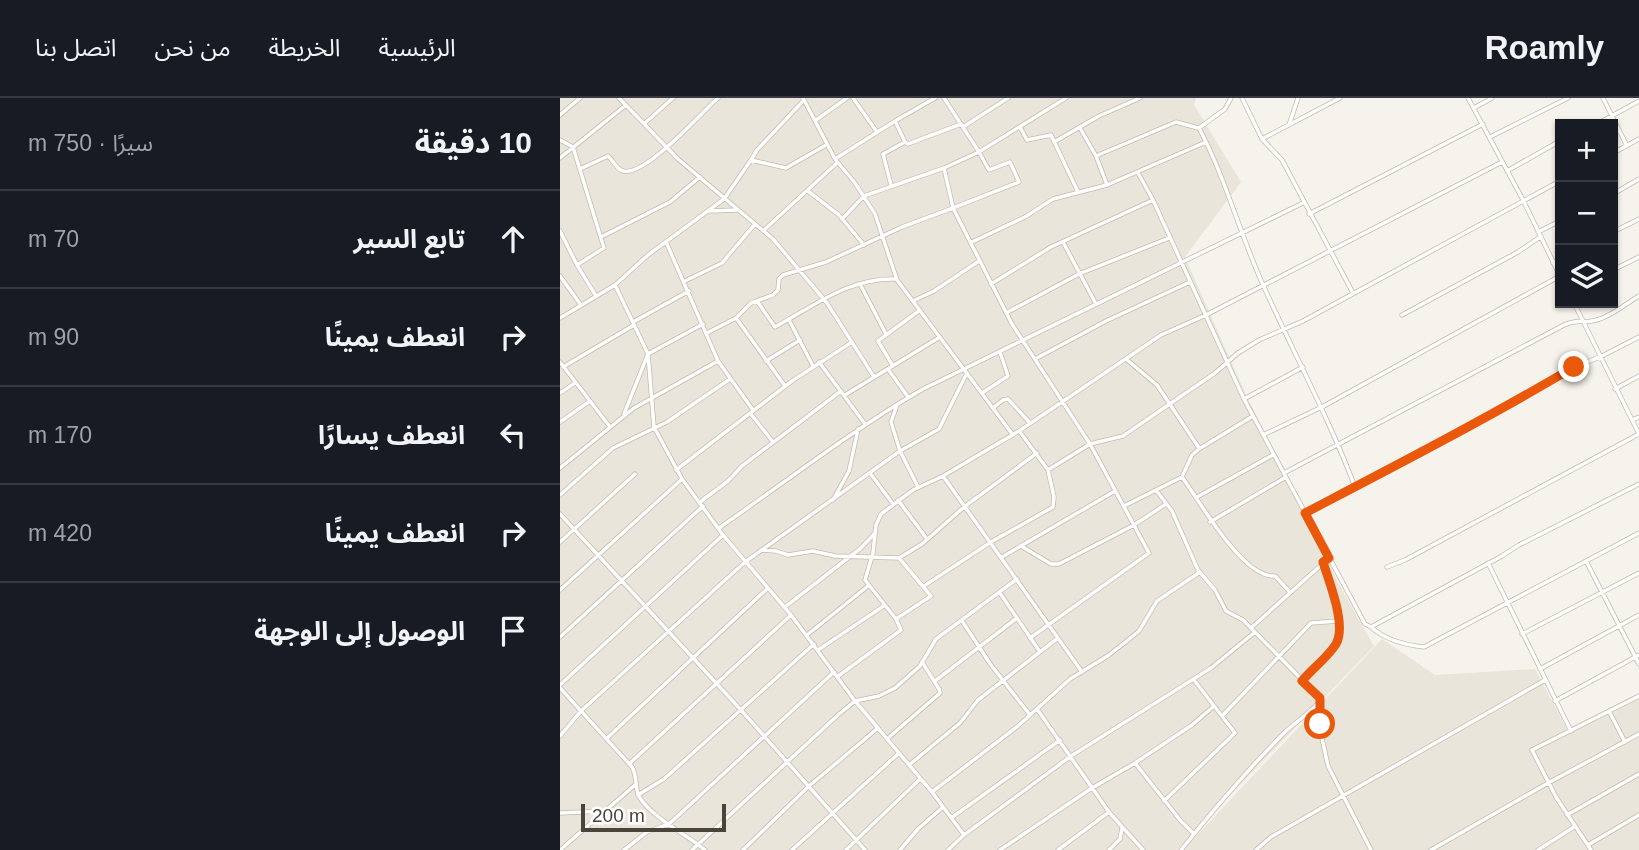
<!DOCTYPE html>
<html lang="ar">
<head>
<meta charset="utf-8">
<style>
  body { margin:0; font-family:Helvetica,"Noto Sans Arabic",sans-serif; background:#20242c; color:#f1f3f6; direction:rtl }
  .controls { position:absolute; right:21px; top:21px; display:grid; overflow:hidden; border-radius:0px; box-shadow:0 2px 5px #0004 }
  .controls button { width:63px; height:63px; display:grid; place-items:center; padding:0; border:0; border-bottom:2px solid #363941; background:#171b24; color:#f1f3f6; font:35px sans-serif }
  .scale { position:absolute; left:21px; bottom:18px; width:145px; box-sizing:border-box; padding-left:7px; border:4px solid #4b4439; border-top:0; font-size:19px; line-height:24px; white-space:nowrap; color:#4b4439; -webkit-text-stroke:5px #fff; paint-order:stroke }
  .stop { position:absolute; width:21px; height:21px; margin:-16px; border:5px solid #ea580c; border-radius:50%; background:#fff }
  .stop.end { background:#ea580c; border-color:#fff; box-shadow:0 2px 7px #0008 }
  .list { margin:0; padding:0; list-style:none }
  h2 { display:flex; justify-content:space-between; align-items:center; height:91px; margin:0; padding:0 28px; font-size:30px }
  h2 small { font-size:23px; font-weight:400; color:#9ea1a6 }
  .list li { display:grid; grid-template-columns:46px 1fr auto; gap:21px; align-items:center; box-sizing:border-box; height:98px; padding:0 28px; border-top:2px solid #363941 }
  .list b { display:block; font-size:26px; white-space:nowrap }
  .list em { font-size:23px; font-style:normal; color:#9ea1a6 }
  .icon { flex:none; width:38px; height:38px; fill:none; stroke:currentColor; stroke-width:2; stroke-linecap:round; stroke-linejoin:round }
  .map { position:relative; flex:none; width:1079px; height:752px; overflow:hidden; direction:ltr }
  header { display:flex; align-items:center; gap:42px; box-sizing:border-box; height:98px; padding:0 35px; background:#171b24; border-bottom:2px solid #363941 }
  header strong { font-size:33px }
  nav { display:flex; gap:38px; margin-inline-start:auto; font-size:24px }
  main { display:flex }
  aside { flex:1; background:#171b24 }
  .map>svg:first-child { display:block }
  .residential { fill:#eae5da }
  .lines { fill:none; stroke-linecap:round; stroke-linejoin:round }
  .street-casing { stroke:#c2bbae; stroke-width:5 }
  .street { stroke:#fff; stroke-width:3.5 }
  .route { stroke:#ea580c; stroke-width:9 }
</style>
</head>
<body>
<header>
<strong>Roamly</strong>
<nav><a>الرئيسية</a><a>الخريطة</a><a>من نحن</a><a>اتصل بنا</a></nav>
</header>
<main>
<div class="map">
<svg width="1079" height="752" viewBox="0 0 1079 752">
  <rect width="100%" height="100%" fill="#f6f3ec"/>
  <path class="residential" d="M0,0h636l-2,7 47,77 -56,75 61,138 57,111 35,77 36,63 -197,204h-617z
    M822,541l53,36 100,-6 32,60 72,-36v157h-456z"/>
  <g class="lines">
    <g class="street-casing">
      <path id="street" d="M59,0l59,61 95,80 54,64 47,74
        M243,0l32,61 20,24 20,31 22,66 116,155
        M293,0l24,34
        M384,0l35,54 87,-54
        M671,0l-6,11 -26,19c27,51 41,107 65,159 30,67 65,131 91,200
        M682,0l20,41 20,21 71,133
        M908,0l55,102 37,76
        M1043,0l24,48
        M914,10l18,-10
        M0,17l20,-17
        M256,22l31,-22
        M335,23l40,-23
        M85,25l28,-25
        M1037,26l42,-23
        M729,27l9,-27
        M403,29l45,-29
        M460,29l7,13 24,-5 27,57
        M520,30l16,28 11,29
        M930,39l78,-39
        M702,41l78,-41
        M0,42l13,7 31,101 -27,17
        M494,44l45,-26 41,-18
        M419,54l10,18 21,-8 9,20 -66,26 -9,-40z
        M1053,55l26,-14
        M536,58l80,-34 22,6
        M0,60l66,-53
        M275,61l60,-38 10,21 3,2 53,-20
        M191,62l6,-10 47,-50
        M20,71l28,-13c5,4 8,13 15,15 22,6 78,-58 95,-73
        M947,73l53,-30
        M578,75l15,27 91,199 121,225 6,3 131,-71 17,-11 120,-61
        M331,87l-8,-31 22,-12
        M248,93l31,24 25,30
        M1053,96l26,-15
        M150,113l27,-1
        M749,116l174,-90
        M282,121l22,-23 80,-28
        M204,132l73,-67
        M0,133l17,34 19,31
        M978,134l22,-11
        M1053,134l26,-13
        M41,139l69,-35 30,-25
        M106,144l52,119 35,49
        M412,144l53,-25 28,-18 54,-14 99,-43
        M503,144l33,62
        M993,165l7,-4
        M1053,172l26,-13
        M0,178l21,29
        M125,183l37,-18 33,-39
        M300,186l26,50
        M431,186l60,-37 102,-47
        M55,187l33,69 6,73 28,52 41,56 68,80 64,86 77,91 32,43
        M197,203l18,26c39,-21 75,-50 121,-48
        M353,203l21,-10 45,-30
        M1014,205l65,131
        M446,215l73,-39 90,-36
        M842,217l116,-63 22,-15
        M0,220l55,-33 33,-30 76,-56 27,-39 35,8 40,-23
        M176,220l49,68
        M229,222l24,46
        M73,224l56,-31
        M147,235l29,-15 15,-15 22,-8 5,-5 1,-11 4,-4 43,-13 76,-35 51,-19 59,116 78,120 59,109 -119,85
        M475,261l71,-38 84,-39
        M566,261l31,26 42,63
        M206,263l34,-21
        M0,264l50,65
        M259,264l46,62
        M333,268l-15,-25 42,-31
        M3,269l71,-42
        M328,271l20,28
        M1055,291l24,-13
        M0,295l15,-10
        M422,295l26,-17 -8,-24
        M285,297l95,-58
        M684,301l59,-32
        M337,307l-6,17 9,29 18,36
        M433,310l10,-8 5,-1 22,24
        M190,315l23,29
        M64,316l24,-60 55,-30
        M1072,322l7,-3
        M0,324l30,-21
        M460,334l28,38 42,-26 33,-8 92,-63 23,-20 21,-13 44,-19 257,-140
        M703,337l59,-28 238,-131
        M0,370l74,-60 84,-47
        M116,372l116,-89 60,-39
        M310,375l23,31
        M724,375l280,-148c13,-6 15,-2 28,-4 16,-2 33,-17 47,-25
        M622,379c17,23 61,102 93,99l14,15
        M596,392l16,21 26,59 17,20 11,21 17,9 77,78v31l8,37 43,84
        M0,397l53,-47 54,-26 63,-43
        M637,399l76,-42
        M273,402l16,-29 9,-42
        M338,402l29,39
        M140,404l28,-21 14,-15 99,-75
        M564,408l58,-29 10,-22 7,-6 54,-33
        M745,415l103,-52 111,-60 55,-34 26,-10 39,-20
        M0,416l181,196 124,140
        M650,424l76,-45
        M159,430c68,-47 133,-98 204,-139l380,-186
        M0,444l75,-68
        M461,448l30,18h8l75,-39 32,-21
        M202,452l14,1 12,4 25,-4 22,5 64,2 23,-14 42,-37 73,-54
        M442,459l113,-66
        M1026,463l53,103
        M928,465l83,168
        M827,469l18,-7 234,-126
        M364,488l67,-44 62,-35 1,-10 -6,-27
        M0,492l122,-111
        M440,495l40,59
        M225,509l76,-59 14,-15
        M336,521l35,-23 -32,-38
        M402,523l29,44 39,50
        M811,529c14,13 35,18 53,20l215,-114
        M691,530l78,-70
        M962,536l117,-61
        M247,537l61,-49
        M0,539l143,-131
        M258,552l67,-45
        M980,571l99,-54
        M522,574l-139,-196 76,-45 142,-96 45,-20 296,-153
        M277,579l64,-47 -5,-11 -31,-39 8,-27 3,-28 5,-11 32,-24 30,-14
        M375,583l82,-63
        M742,583l33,-36c11,-25 -4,-59 -12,-83
        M0,587l163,-150
        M0,590l72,79c6,10 2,22 8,31 13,20 47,37 65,52
        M995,603l84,-46
        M477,611l72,103 34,38
        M1049,613l16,31
        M662,618l89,-93 27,-2
        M0,638l21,-25 164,-149 155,-111 39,-22 28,-56
        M46,641l162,-151
        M327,641l53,-46 -1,-4 -17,-27
        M575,665l45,57 14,14
        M69,666l162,-149
        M349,667l51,-42 18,-23 80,-62
        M372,694l86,-66 52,-47 39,-24 19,-15 11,-9 18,-30 43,-29
        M78,697l26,-16 150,-135
        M604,703l71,-68 -41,-53
        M0,715l43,-2
        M1007,717l72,-41
        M391,720l109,-78
        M1028,747l51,-30
        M0,752l75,-65
        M64,752l23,-18 22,-8 165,-152
        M132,752l146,-135 17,-14 24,-5 16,-8 25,-22 16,-27 81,-60
        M183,752l65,-63 70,-59
        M232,752l107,-97
        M286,752l74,-71
        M340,752l18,-21 25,-22
        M388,752l16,-15 107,-79 140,-88 44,-36
        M440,752l92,-62 43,-25 57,-38 22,-19
        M498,752l51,-38
        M549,752l11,-11 2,-11
        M621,752c33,-41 68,-82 105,-119 11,-10 23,-17 33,-29
        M696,752l15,-13 274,-157
        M871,752l117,-67 91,-49
        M978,752l36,-23
        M1031,752l-35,-53 -24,-47 107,-54"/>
    </g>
    <use href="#street" class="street"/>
  </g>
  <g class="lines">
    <path class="route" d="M760,626v-26l-18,-17c10,-12 26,-24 34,-37 11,-19 -7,-62 -13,-82l6,-4 -24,-45c90,-47 181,-94 269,-146"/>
  </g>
</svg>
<div class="controls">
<button>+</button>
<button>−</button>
<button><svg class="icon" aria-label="layers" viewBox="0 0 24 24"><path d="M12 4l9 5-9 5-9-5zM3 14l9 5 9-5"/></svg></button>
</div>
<div class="scale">200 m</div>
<div class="stop" style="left:760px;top:626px"></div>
<div class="stop end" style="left:1014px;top:269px"></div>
</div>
<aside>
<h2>10 دقيقة<small>سيرًا · 750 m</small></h2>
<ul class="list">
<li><svg class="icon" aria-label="ahead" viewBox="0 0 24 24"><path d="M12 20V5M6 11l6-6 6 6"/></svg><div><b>تابع السير</b></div><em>70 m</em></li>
<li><svg class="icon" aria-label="right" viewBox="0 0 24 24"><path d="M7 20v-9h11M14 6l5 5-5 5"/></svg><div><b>انعطف يمينًا</b></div><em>90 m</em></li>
<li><svg class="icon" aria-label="left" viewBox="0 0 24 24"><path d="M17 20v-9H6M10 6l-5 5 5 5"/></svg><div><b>انعطف يسارًا</b></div><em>170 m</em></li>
<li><svg class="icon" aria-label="right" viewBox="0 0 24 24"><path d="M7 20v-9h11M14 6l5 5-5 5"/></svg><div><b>انعطف يمينًا</b></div><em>420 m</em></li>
<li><svg class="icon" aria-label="arrive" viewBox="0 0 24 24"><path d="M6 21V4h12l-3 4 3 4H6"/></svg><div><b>الوصول إلى الوجهة</b></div></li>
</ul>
</aside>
</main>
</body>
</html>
